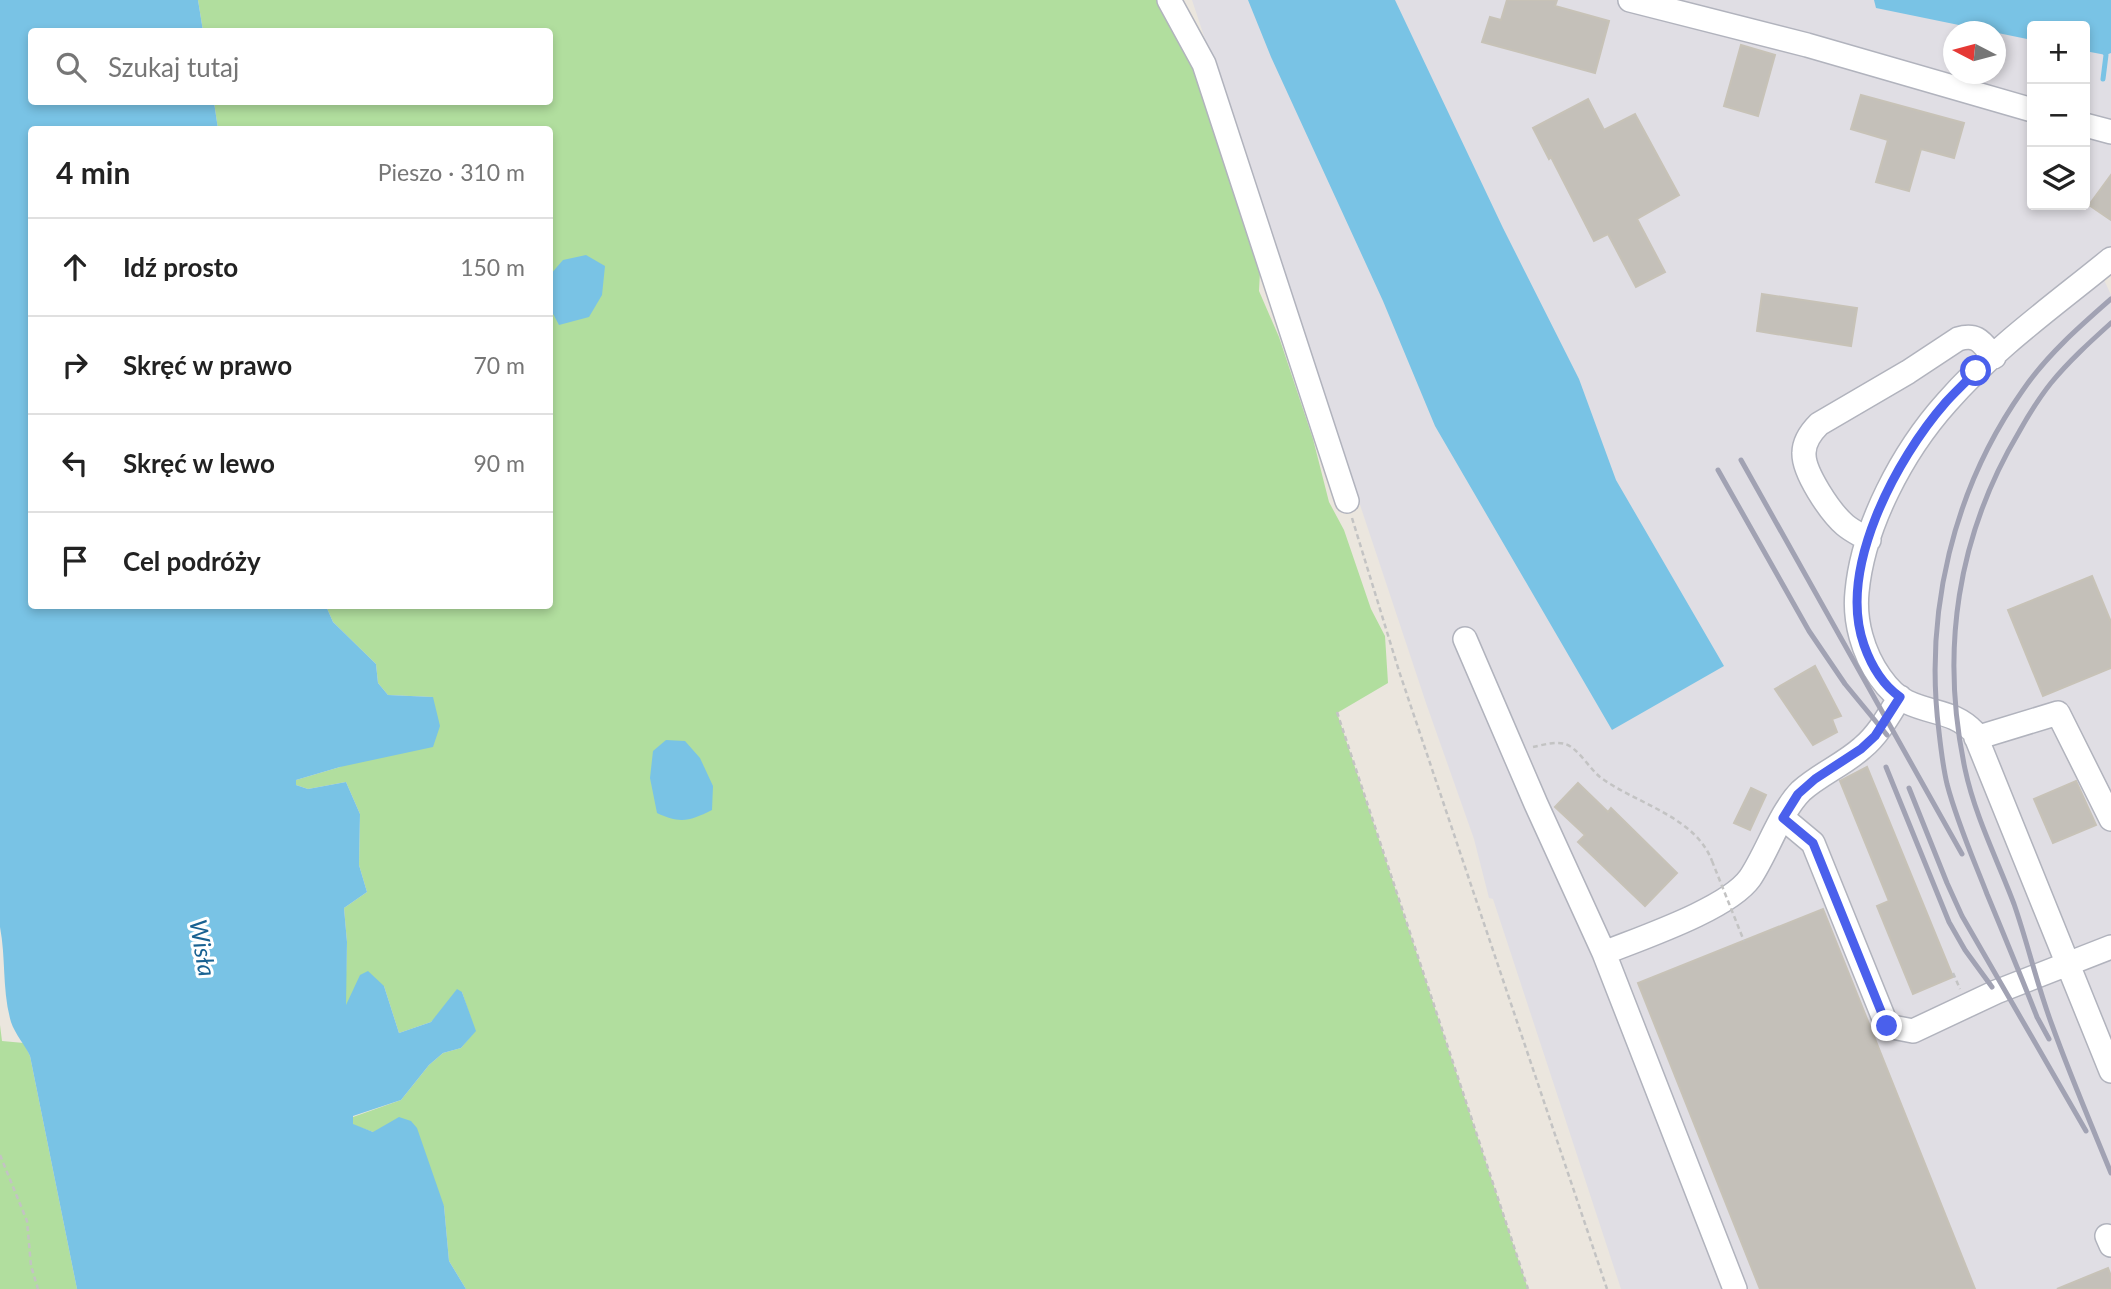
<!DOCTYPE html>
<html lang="pl">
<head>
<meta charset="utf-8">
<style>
  body { margin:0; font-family:Lato,sans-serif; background:#f6f6f6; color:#222 }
  .controls { position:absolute; right:21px; top:21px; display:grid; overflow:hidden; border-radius:7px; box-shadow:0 4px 10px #0003 }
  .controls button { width:63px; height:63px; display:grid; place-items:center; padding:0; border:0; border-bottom:2px solid #e0e0e0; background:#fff; color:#222; font:35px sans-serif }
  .compass { position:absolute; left:1943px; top:21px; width:63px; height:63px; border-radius:50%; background:#fff; box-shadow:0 4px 10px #0003; rotate:276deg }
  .stop { position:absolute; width:21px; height:21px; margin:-16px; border:5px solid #4a60ec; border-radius:50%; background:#fff }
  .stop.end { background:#4a60ec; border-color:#fff; box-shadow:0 2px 7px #0008 }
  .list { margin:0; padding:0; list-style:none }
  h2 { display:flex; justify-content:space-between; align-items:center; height:91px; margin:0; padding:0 28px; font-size:30px }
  h2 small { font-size:23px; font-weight:400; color:#767676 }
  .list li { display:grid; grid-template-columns:46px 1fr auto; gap:21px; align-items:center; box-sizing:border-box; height:98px; padding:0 28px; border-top:2px solid #e0e0e0 }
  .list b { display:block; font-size:26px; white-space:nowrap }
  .list em { font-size:23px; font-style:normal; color:#767676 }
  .icon { flex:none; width:38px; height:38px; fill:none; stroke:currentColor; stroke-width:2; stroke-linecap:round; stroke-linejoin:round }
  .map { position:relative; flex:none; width:2111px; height:1289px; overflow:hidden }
  .search { position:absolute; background:#fff; box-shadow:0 4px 10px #0003; left:28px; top:28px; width:525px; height:77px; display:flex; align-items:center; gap:18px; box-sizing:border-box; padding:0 24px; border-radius:7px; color:#767676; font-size:26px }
  .panel { position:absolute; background:#fff; box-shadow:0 4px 10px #0003; left:28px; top:126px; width:525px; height:483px; border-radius:7px }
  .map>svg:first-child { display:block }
  .industrial { fill:#e0dee4; fill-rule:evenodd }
  .green { fill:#b1de9e }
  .water { fill:#79c3e5 }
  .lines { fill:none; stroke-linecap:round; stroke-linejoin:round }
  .stream { stroke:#79c3e5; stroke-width:5 }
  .building { fill:#c4c0b9; stroke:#c7c2b7; stroke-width:2 }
  .minor-casing { stroke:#b1b3bd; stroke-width:26 }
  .path { stroke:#c3c3c3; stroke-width:2.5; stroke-dasharray:5 3.5; stroke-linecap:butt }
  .minor { stroke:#fff; stroke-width:23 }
  .rail { stroke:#a1a2b3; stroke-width:5 }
  .path-bridge { stroke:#c3c3c3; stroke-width:2.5; stroke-dasharray:5 3.5; stroke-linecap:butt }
  .route { stroke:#4a60ec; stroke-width:9 }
  .labels { text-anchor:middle; stroke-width:6; stroke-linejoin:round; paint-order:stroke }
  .water-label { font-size:24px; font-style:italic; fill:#186191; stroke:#fff }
</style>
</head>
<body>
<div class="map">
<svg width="2111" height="1289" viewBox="0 0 2111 1289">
  <rect width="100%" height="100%" fill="#ebe6de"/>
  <path class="industrial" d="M1192,0h919v249l-16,11 16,35v994h-490l-128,-390 -4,-1 -15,-59 -48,-136zM2032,26h53v179h-53zM1954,32h42v42h-42z"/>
  <path class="green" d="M198,0h975l89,233 -3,58 20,46 34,102 16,63 15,28 27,79 14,27 3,47 -51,30 191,576h-1062l-17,-28 -5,-55 -71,-74 -20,-7v-8l48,-17 28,-35 14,-12 18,-5 14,-17 -13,-39 -31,30 -32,11 -15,-47 -39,21 2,-65 -3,-34 23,-16 -8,-27 1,-51 -14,-32 -38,7 -12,-4v-5l44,-13 93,-70 -45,-2 -10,-12 -2,-19 -43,-42 -7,-16h224v-476l-332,-1 -4,-27h336v-70l-347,-1z
    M0,1025l2,16 22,2 6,13 47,233h-77z"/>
  <path class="water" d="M0,0h198l5,31 -171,1v70h182l4,27 -186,1v476h294l7,16 43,42 2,19 10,12 45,2 7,29 -7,21 -93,20 -44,13v5l12,4 38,-7 14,32 -1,51 8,27 -23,16 3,34 -1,63 14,-30 8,-4 16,15 15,47 32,-11 26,-33 5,3 14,39 -15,17 -18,5 -14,12 -28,35 -48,16v8l20,8 26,-15 12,4 6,7 27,78 5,55 17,28h-389l-47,-233c-5,-11 -15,-22 -19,-34 -9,-31 -5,-64 -11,-95z
    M1248,0h147l108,228 76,151 37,101 108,186 -112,64 -177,-304 -52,-125 -112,-244z
    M1874,0h237v53l-5,2 -21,-4v-25h-53v14l-156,-32z
    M586,255l19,11 -3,29 -13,22 -30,8 -9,-17v-33l13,-15z
    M666,740l19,1 15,17 13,28 -1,24c-22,11 -32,14 -55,3l-7,-35 3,-27z"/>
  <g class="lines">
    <path class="stream" d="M2103,79l3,-24 -2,-4"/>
  </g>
  <path class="building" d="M1507,0h50l-2,6 54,15 -14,52 -113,-31 8,-25 11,3z
    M1741,45l34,10 -17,61 -34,-10z
    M1861,95l103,28 -10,35 -33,-9 -12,42 -33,-9 12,-42 -37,-11z
    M1588,99l16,31 31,-16 44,81 -42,24 28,53 -29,15 -28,-53 -14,7 -43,-84 -2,2 -16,-31z
    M2111,175v45l-22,-15z
    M1762,294l95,14 -6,38 -94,-15z
    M2092,576l19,46v46l-68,28 -35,-86z
    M1815,666l26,50 -9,3 5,13 -24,13 -38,-56z
    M1867,767l86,210 -40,17 -36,-88 12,-5 -49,-120z
    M2076,781l20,44 -43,18 -19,-44z
    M1578,783l30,29 3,-4 66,65 -32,33 -67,-64 7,-7 -30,-28z
    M1751,788l15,7 -16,35 -16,-7z
    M1823,909l152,380h-215l-122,-306z
    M2108,1268l3,8v13h-54z"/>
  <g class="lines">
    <g class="minor-casing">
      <path id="minor" d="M1169,0l35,64 143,437
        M1630,0l177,45 225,65
        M2085,125l26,7
        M2111,259c-55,45 -117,89 -164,143 -44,49 -84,124 -90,190 -3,29 6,61 23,85 7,10 16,20 27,25 25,12 47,9 67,30l137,339
        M1869,540c-8,-5 -17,-9 -24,-15 -15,-13 -42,-53 -41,-72 0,-12 7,-21 15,-29l89,-52 50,-33c20,-6 24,4 36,18
        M1465,639l71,165 68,149
        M1976,738l82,-25 53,106
        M1783,818l30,25 74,183 26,5 83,-39 115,-45
        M2107,1236l4,9
        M1735,1289l-131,-336c37,-15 124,-44 146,-75 17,-25 30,-66 51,-87 19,-17 42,-26 61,-43 16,-13 27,-33 38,-51"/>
    </g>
    <path class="path" d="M1352,518l47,153 208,618
      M1337,712l191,577
      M1533,747c9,-2 23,-6 32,-3 12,3 25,25 35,33 36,27 95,39 112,84
      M1953,973l7,16
      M0,1155l27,66 4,45 7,23"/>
    <use href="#minor" class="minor"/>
    <path class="rail" d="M2111,323c-21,19 -42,38 -60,60 -12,15 -23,33 -32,49 -62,104 -79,219 -54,337 10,47 32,90 49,135 14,40 23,81 38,121 18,50 39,99 59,148
      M1741,460l221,394
      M1718,470l91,161 36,53 42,51
      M1886,767l63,155 16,28 27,37
      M1909,788l38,95 15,33 124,215
      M2049,1039l-12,-22c-16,-41 -33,-82 -50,-123 -14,-36 -30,-72 -40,-110 -4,-17 -6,-34 -8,-52 -15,-119 14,-243 84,-342 24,-35 56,-63 88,-91"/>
    <path class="path-bridge" d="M1712,861l32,80"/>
  </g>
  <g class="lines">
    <path class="route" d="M1887,1026l-74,-183 -30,-25 15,-24 17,-15 46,-30 14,-13 25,-39c-17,-12 -29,-32 -36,-52 -27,-76 32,-186 82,-243 10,-11 21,-21 30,-31"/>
  </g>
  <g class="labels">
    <g class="water-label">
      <text transform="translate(202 948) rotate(80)" y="8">Wisła</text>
    </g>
  </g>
</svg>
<div class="controls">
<button>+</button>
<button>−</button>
<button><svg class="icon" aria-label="layers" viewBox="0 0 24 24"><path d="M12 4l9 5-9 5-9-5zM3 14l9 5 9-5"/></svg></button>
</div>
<svg class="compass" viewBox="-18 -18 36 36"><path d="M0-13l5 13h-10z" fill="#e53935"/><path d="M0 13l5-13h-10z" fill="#767676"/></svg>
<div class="stop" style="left:1976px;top:371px"></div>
<div class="stop end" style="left:1887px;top:1026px"></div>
<div class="search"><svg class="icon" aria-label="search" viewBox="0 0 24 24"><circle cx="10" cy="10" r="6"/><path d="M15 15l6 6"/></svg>Szukaj tutaj</div>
<section class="panel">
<h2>4 min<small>Pieszo · 310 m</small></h2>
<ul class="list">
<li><svg class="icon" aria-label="ahead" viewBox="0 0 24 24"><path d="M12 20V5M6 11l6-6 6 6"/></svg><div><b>Idź prosto</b></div><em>150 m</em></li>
<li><svg class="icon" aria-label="right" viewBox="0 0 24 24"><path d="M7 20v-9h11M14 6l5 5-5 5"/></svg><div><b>Skręć w prawo</b></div><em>70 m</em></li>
<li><svg class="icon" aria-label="left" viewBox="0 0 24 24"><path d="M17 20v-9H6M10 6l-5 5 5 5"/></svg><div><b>Skręć w lewo</b></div><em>90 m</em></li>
<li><svg class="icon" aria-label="arrive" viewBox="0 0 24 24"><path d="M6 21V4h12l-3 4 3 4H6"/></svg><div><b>Cel podróży</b></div></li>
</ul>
</section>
</div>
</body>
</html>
